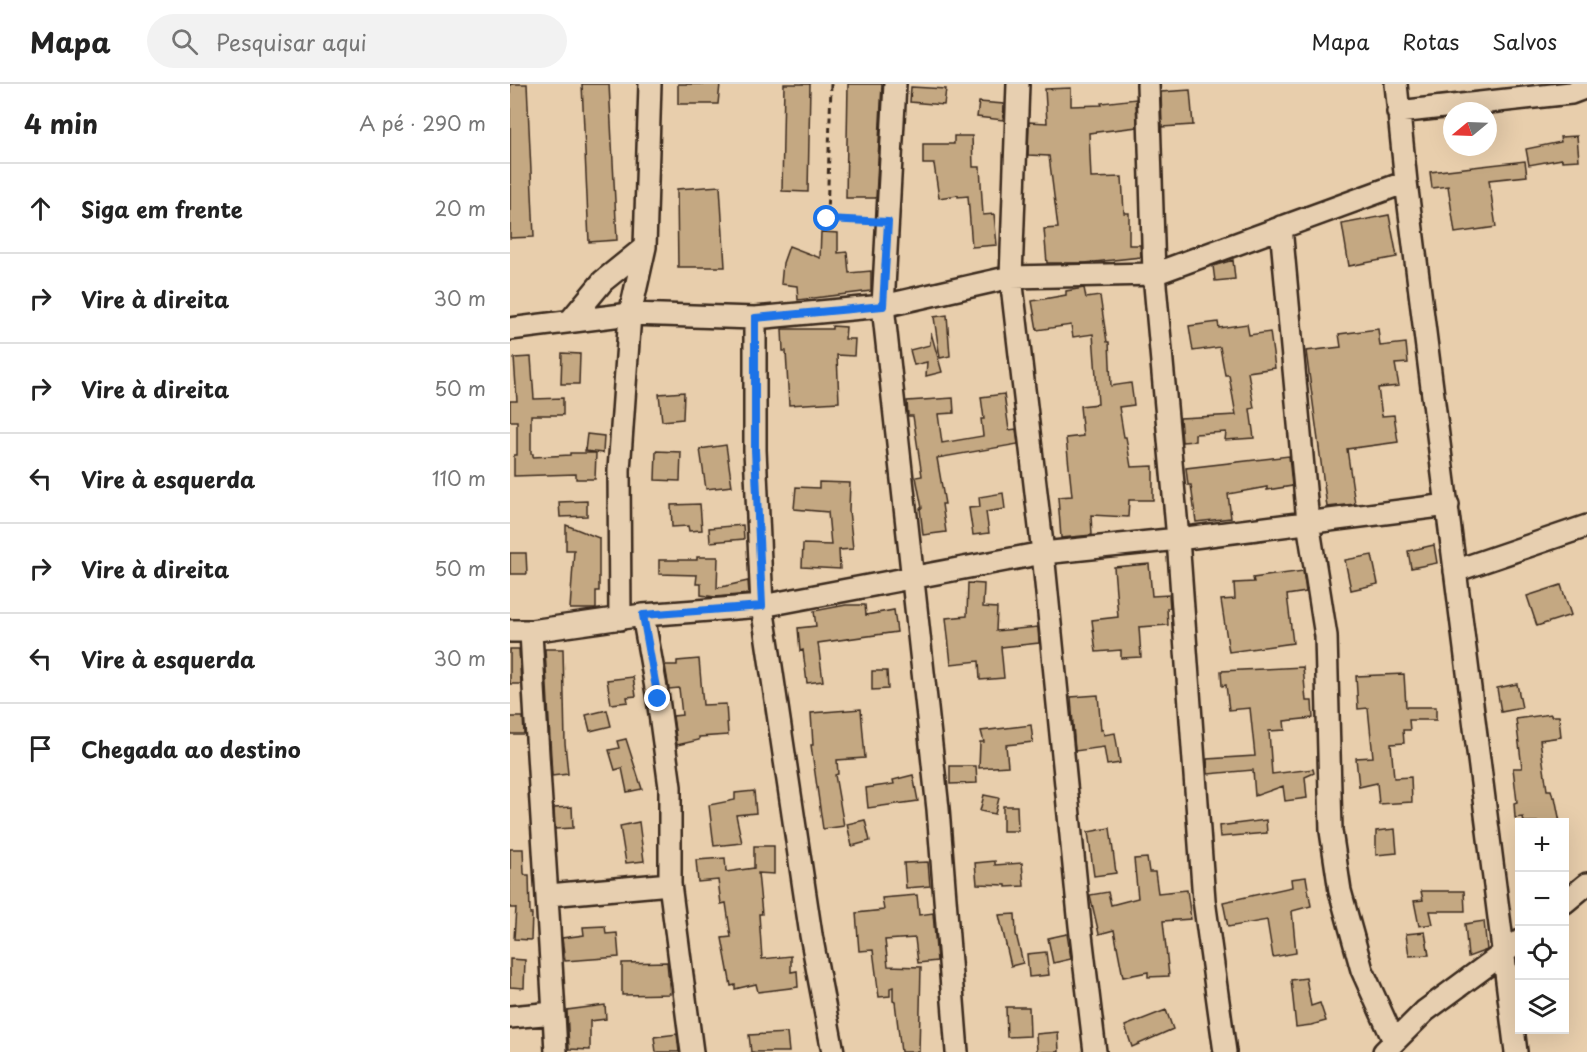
<!DOCTYPE html>
<html lang="pt">
<head>
<meta charset="utf-8">
<style>
  body { margin:0; font-family:"Playpen Sans",sans-serif; background:#f2f2f2; color:#222 }
  .controls { position:absolute; right:18px; bottom:18px; display:grid; overflow:hidden; border-radius:0px; box-shadow:0 6px 24px #0002 }
  .controls button { width:54px; height:54px; display:grid; place-items:center; padding:0; border:0; border-bottom:2px solid #e0e0e0; background:#fff; color:#222; font:30px sans-serif }
  .compass { position:absolute; left:933px; top:18px; width:54px; height:54px; border-radius:50%; background:#fff; box-shadow:0 6px 24px #0002; rotate:251deg }
  .stop { position:absolute; width:18px; height:18px; margin:-14px; border:4px solid #1a73e8; border-radius:50%; background:#fff }
  .stop.end { background:#1a73e8; border-color:#fff; box-shadow:0 2px 6px #0008 }
  .list { margin:0; padding:0; list-style:none }
  h2 { display:flex; justify-content:space-between; align-items:center; height:78px; margin:0; padding:0 24px; font-size:26px }
  h2 small { font-size:20px; font-weight:400; color:#767676 }
  .list li { display:grid; grid-template-columns:39px 1fr auto; gap:18px; align-items:center; box-sizing:border-box; height:90px; padding:0 24px; border-top:2px solid #e0e0e0 }
  .list b { display:block; font-size:22px; white-space:nowrap }
  .list em { font-size:20px; font-style:normal; color:#767676 }
  .icon { flex:none; width:33px; height:33px; fill:none; stroke:currentColor; stroke-width:2; stroke-linecap:round; stroke-linejoin:round }
  .map { position:relative; flex:none; width:1077px; height:968px; overflow:hidden }
  header { display:flex; align-items:center; gap:36px; box-sizing:border-box; height:84px; padding:0 30px; background:#fff; border-bottom:2px solid #e0e0e0 }
  header strong { font-size:28px }
  nav { display:flex; gap:33px; margin-inline-start:auto; font-size:21px }
  .search { width:420px; height:54px; background:#f2f2f2; display:flex; align-items:center; gap:15px; box-sizing:border-box; padding:0 21px; border-radius:33px; color:#767676; font-size:22px }
  main { display:flex }
  aside { flex:1; background:#fff }
  .map>svg:first-child { display:block }
  .building { fill:#c4a882; stroke:#3b2a1e; stroke-width:1.5 }
  .lines { fill:none; stroke-linecap:round; stroke-linejoin:round }
  .street-casing { stroke:#3b2a1e; stroke-width:26 }
  .path { stroke:#3b2a1e; stroke-width:3; stroke-dasharray:6 4.5; stroke-linecap:butt }
  .street { stroke:#e7cfb0; stroke-width:21 }
  .route { stroke:#1a73e8; stroke-width:8 }
</style>
</head>
<body>
<header>
<strong>Mapa</strong>
<div class="search"><svg class="icon" aria-label="search" viewBox="0 0 24 24"><circle cx="10" cy="10" r="6"/><path d="M15 15l6 6"/></svg>Pesquisar aqui</div>
<nav><a>Mapa</a><a>Rotas</a><a>Salvos</a></nav>
</header>
<main>
<aside>
<h2>4 min<small>A pé · 290 m</small></h2>
<ul class="list">
<li><svg class="icon" aria-label="ahead" viewBox="0 0 24 24"><path d="M12 20V5M6 11l6-6 6 6"/></svg><div><b>Siga em frente</b></div><em>20 m</em></li>
<li><svg class="icon" aria-label="right" viewBox="0 0 24 24"><path d="M7 20v-9h11M14 6l5 5-5 5"/></svg><div><b>Vire à direita</b></div><em>30 m</em></li>
<li><svg class="icon" aria-label="right" viewBox="0 0 24 24"><path d="M7 20v-9h11M14 6l5 5-5 5"/></svg><div><b>Vire à direita</b></div><em>50 m</em></li>
<li><svg class="icon" aria-label="left" viewBox="0 0 24 24"><path d="M17 20v-9H6M10 6l-5 5 5 5"/></svg><div><b>Vire à esquerda</b></div><em>110 m</em></li>
<li><svg class="icon" aria-label="right" viewBox="0 0 24 24"><path d="M7 20v-9h11M14 6l5 5-5 5"/></svg><div><b>Vire à direita</b></div><em>50 m</em></li>
<li><svg class="icon" aria-label="left" viewBox="0 0 24 24"><path d="M17 20v-9H6M10 6l-5 5 5 5"/></svg><div><b>Vire à esquerda</b></div><em>30 m</em></li>
<li><svg class="icon" aria-label="arrive" viewBox="0 0 24 24"><path d="M6 21V4h12l-3 4 3 4H6"/></svg><div><b>Chegada ao destino</b></div></li>
</ul>
</aside>
<div class="map">
<svg width="1077" height="968" viewBox="0 0 1077 968">
  <rect width="100%" height="100%" fill="#e8ceac"/>
  <filter id="ink" filterUnits="userSpaceOnUse"><feTurbulence type="fractalNoise" baseFrequency=".0167" numOctaves="2"/><feDisplacementMap in="SourceGraphic" scale="12" xChannelSelector="R" yChannelSelector="G"/><feConvolveMatrix kernelMatrix="1 2 1 2 8 2 1 2 1" color-interpolation-filters="sRGB"/></filter>
  <g filter="url(#ink)">
    <path class="building" d="M0,0h17l7,153 -24,1z
      M72,0h27l8,156 -28,2z
      M168,0h42l-2,20h-40z
      M274,0h26l-2,108 -26,-1z
      M338,0h34l-6,114h-30z
      M401,3l35,2 -2,16 -34,-3z
      M561,4v18l31,-1 -1,-2 35,-4 1,28 -48,6 2,45 31,-1 2,36h5v32h11l1,12 -56,6h-38l-3,-34 14,-1 -9,-72 -21,-1 1,-33 18,1 -2,-34z
      M680,6l3,35 -31,2 -1,-35z
      M469,18l25,2 -1,16 -26,-3z
      M444,52h18l1,31h7l3,48 11,-1 3,31 -25,2 -4,-51 -10,1v-2l-19,3 -5,-34h-11v-20h31z
      M1067,52l2,24 -17,1v-2l-33,6 -3,-16 35,-7 -1,-5z
      M1015,77l2,15 -38,4 7,47 -41,6 -7,-47 -16,2 -2,-16z
      M210,102l5,81h-47l-1,-78z
      M879,131l8,42 -48,9 -7,-42z
      M311,148l17,1v20l9,-1 2,21 22,-2v20l-73,9 -1,-14 -16,-2 2,-21 6,-17 31,12z
      M723,176l2,19 -20,2 -2,-15z
      M574,204l2,10 14,-2 7,46h2l2,44 20,-3 3,22 -15,2 5,30h2l5,30 22,-1v34h-24l-1,17 -37,-2 1,20 -31,3 -3,-41 14,-1 -6,-58 17,-2 -3,-30 18,-2 -5,-70 -20,3 -2,-12 -34,5 -5,-29 34,-6v-4z
      M437,231l3,41 -10,2 -6,-41z
      M708,238l1,6 28,-4 2,11 21,-3 5,36 -27,4 6,36 -4,1 4,29 -29,2 1,-8 -31,2v7l-13,1 -2,-24 56,-3 -7,-40h-4l-5,-28 -27,4 -4,-25z
      M322,242l14,1 -1,12h10l-1,17 -17,-1 2,47 -50,3 -3,-54h-3l-1,-22h50z
      M868,245l2,17 26,-3 2,20 -13,1 4,22 -21,2 4,28 12,-1 4,27 -51,7 8,55 -28,3 -21,-156 35,-4 -2,-13z
      M421,249l11,39 -16,4 1,-14 -13,3 -4,-15 20,-5z
      M52,269l18,1 -1,30h-18z
      M21,273l3,42 29,-1v17h-32v39h2v3l37,-2v-2h26l-1,26h-19v-5l-62,2v-21h3v-34h-7v-20h7l-3,-43z
      M174,308l-1,27 -21,2 -3,-27z
      M494,310l5,36 7,-1 2,15 -81,14 8,46h-3l4,28 -23,3 -3,-27h2l-6,-31 6,-1 -9,-60h-5l-1,-15 46,-3 1,15 -16,1 4,29 41,-7 -2,-17h3l-3,-22z
      M77,350l17,2 -1,17 -18,-2z
      M216,361l6,41 -26,3 -6,-40z
      M146,367l25,1 -1,29 -25,-1z
      M779,372l3,30 -25,4v-3l-39,7 3,24 -35,4 -5,-37h-3l-2,-17z
      M309,398l31,1 -1,27 4,39 -14,1 1,19 -38,-2 1,-23 28,1 -3,-33 -34,-3 2,-22 23,1z
      M493,409l2,16 -19,3 3,21 -16,2 -4,-27 11,-1 -1,-10z
      M77,417v15l-27,1 -1,-15z
      M190,420l2,26 -13,1 -1,-5 -16,1 -1,-22z
      M56,441l33,13v53h-3v18h-26l4,-59h-8z
      M233,441l1,14 -34,3 -1,-14z
      M924,461l3,18 -26,5 -3,-17z
      M0,469h16l1,21h-17z
      M862,471l6,29 -27,6 -6,-30z
      M187,473h21l-1,31 31,-7 1,13 -34,3 -14,-2v-11h-5l1,-9 -38,-1v-14h38z
      M639,480l3,32 17,-1 1,13h-3l1,17 -29,2 2,30 -20,1v-8l-25,2 -4,-32 26,-3 -4,-50z
      M793,487l3,21 -19,3 6,48 -64,9 -8,-52 14,-1 -1,-16 20,-1 -1,-4z
      M458,499l16,1 -1,23 14,1 -1,23 42,-4 1,16 -38,4 3,31 -24,2 -1,-19 -28,3 -5,-46 21,-2z
      M1051,501l10,30 -34,11 -10,-30z
      M336,521h19l1,10 28,-5 3,22 -79,11 5,38 -16,2 -4,-33 -3,1 -2,-23 18,-2 -2,-15z
      M0,565h9l2,35h-11z
      M35,565h18l2,94 3,31 -16,2z
      M189,575l4,46 23,-1 2,31 -29,2v3l-22,5 -4,-29 9,-1 -3,-27 -10,1 -4,-24h12v-4z
      M793,583l3,34h6l1,17 -29,3 1,9 -16,1 3,43 41,-5 1,4 -9,4 2,21 -22,3 -2,-15 -28,10 -2,-26 -45,4 -1,-15 48,-3 -5,-48 -21,2 -3,-25 -4,1 -1,-15z
      M362,587h15l1,18 -16,1z
      M894,590l2,33h30v13h-27l1,10h-7l1,13 -13,1 3,34 17,-1 1,25 -33,2 -2,-21 -18,4 -3,-29 17,-1 -5,-49 -10,1 -2,-33z
      M123,593l3,19 -9,1 1,5 -17,2 -4,-24z
      M1007,600l5,24 -21,4 -4,-24z
      M588,611l3,35 2,-1 1,6 11,-2 5,30 -13,2 -3,-18 -29,4 -4,-54z
      M351,625l4,49 -28,2 1,14 -3,1 9,51 -21,3 -12,-84h2l-2,-32z
      M97,626l4,16 -21,5 -4,-16z
      M1041,630v2h8l2,21 -21,3 7,50h4l2,7h2l5,25h-36l-1,-5 -8,1 -1,-15 3,-1 -4,-34h9l-6,-49z
      M0,633h13l1,17h-14z
      M521,641l2,17 -27,3 2,21 -29,2 1,-26h4l-3,-11z
      M116,655l16,50 -15,3 -5,-24 -7,2 -6,-20 10,-2 -2,-7z
      M440,682h26l1,17 -27,1z
      M403,691l5,26 -50,7 -2,-20 28,-4 -1,-4z
      M244,707l2,22 -20,2 6,28 -28,3 -5,-41 26,-5v-7z
      M474,711l15,3 -4,16 -15,-3z
      M493,722h14l1,25h-15z
      M62,723l1,21 -18,1 -1,-21z
      M355,736l5,21 -18,5 -5,-22z
      M756,736l1,13 -47,4 -1,-11z
      M129,738l5,39 -18,2 -6,-37z
      M600,744l6,45 -22,3 -6,-44z
      M885,745l2,24 -21,2v-24z
      M244,762h20v28l-16,-1 4,41h-3l3,45 29,-3v16l6,-1 1,16 -40,5 -2,-8 -21,5v-4l-4,1 -9,-48 9,-1 -5,-34 -5,1 -3,-24 -20,2 -2,-22 29,-2 1,14 28,-4z
      M0,765h13l1,24 1,2h4l1,39h2l-1,26 -17,-1 2,-31h-6z
      M637,774l2,14h6l3,21 29,-3 4,29 -28,2 6,55 -21,1v-5l-25,5 -9,-47 -15,4 -9,-39 18,-3 3,13 27,-7 -4,-39z
      M485,777v4l27,-2 2,23 -18,1v-2l-29,-1 -2,-21z
      M418,778l2,24 -24,2 -2,-25z
      M796,793l5,29 -19,5 4,42 -23,4 -6,-37 -39,7 -5,-25 69,-15 -1,-8z
      M911,807h43l1,20h-35l3,13 -14,2 -5,-25 9,-1z
      M407,811l2,20 14,-2 4,48 -19,2 -3,-25 -30,2 3,26 33,1 -2,85h-18l-6,-50 -2,-1v-14l-3,1v8l-11,1 -6,-47 -14,1 -3,-38 28,-3 -2,-12z
      M505,830l1,20 7,29 -12,3 -12,-51z
      M974,837l3,29 -19,7 -3,-33z
      M95,842l1,8 11,-1 2,24 -54,4 -3,-23 22,-3 -1,-8z
      M915,848l4,23 -20,1 -3,-22z
      M557,850l4,25 -18,4 -5,-25z
      M536,868l3,23 -20,2 -2,-23z
      M0,875l15,1 -1,28 -14,-1z
      M157,878l3,32 -48,1v-32z
      M796,894l5,28 9,-3 6,18 -15,4 -15,2 -5,-47z
      M95,921l1,14 -16,2v29l-21,-1 -2,-39z
      M496,923h23l1,29 -23,1z
      M656,926l7,19 -41,18 -7,-21z
      M548,948l1,20h-22l-1,-18z
      M277,949l2,19h-38l-2,-17z
      M167,950l2,18h-23l-2,-15z"/>
    <g class="lines">
      <g class="street-casing">
        <path id="street" d="M385,0l-12,222 55,503 19,243
          M508,0l-7,193 32,276 37,373 15,126
          M638,0l6,190 24,265 26,361 21,152
          M886,0l10,98 110,870
          M888,28l173,-19 16,-6
          M771,143l27,295 18,114 5,195 9,60 22,79 32,71
          M245,234v132l7,156 49,329 22,117
          M60,237l33,-40 42,-34
          M0,245l120,-15 125,4 128,-12 128,-29 143,-3 252,-92
          M945,487l132,-45
          M133,531l15,84 12,88v97l22,168
          M110,535l-1,-149 11,-156 15,-67 5,-163
          M0,547h21l112,-16 119,-9 281,-53 135,-14 270,-34
          M21,547c7,141 18,281 25,421
          M39,811l121,-11
          M1054,819l23,-19
          M0,933l44,-4
          M874,968l41,-41 95,-70"/>
      </g>
      <path class="path" d="M321,0l-4,135 41,2"/>
      <use href="#street" class="street"/>
    </g>
  </g>
  <g class="lines" filter="url(#ink)">
    <path class="route" d="M148,615l-15,-84 119,-9 -7,-156v-132l128,-12 5,-84 -61,-3"/>
  </g>
</svg>
<div class="controls">
<button>+</button>
<button>−</button>
<button><svg class="icon" aria-label="locate" viewBox="0 0 24 24"><circle cx="12" cy="12" r="6"/><path d="M12 2v4M12 18v4M2 12h4M18 12h4"/></svg></button>
<button><svg class="icon" aria-label="layers" viewBox="0 0 24 24"><path d="M12 4l9 5-9 5-9-5zM3 14l9 5 9-5"/></svg></button>
</div>
<svg class="compass" viewBox="-18 -18 36 36"><path d="M0-13l5 13h-10z" fill="#e53935"/><path d="M0 13l5-13h-10z" fill="#767676"/></svg>
<div class="stop" style="left:317px;top:135px"></div>
<div class="stop end" style="left:148px;top:615px"></div>
</div>
</main>
</body>
</html>
